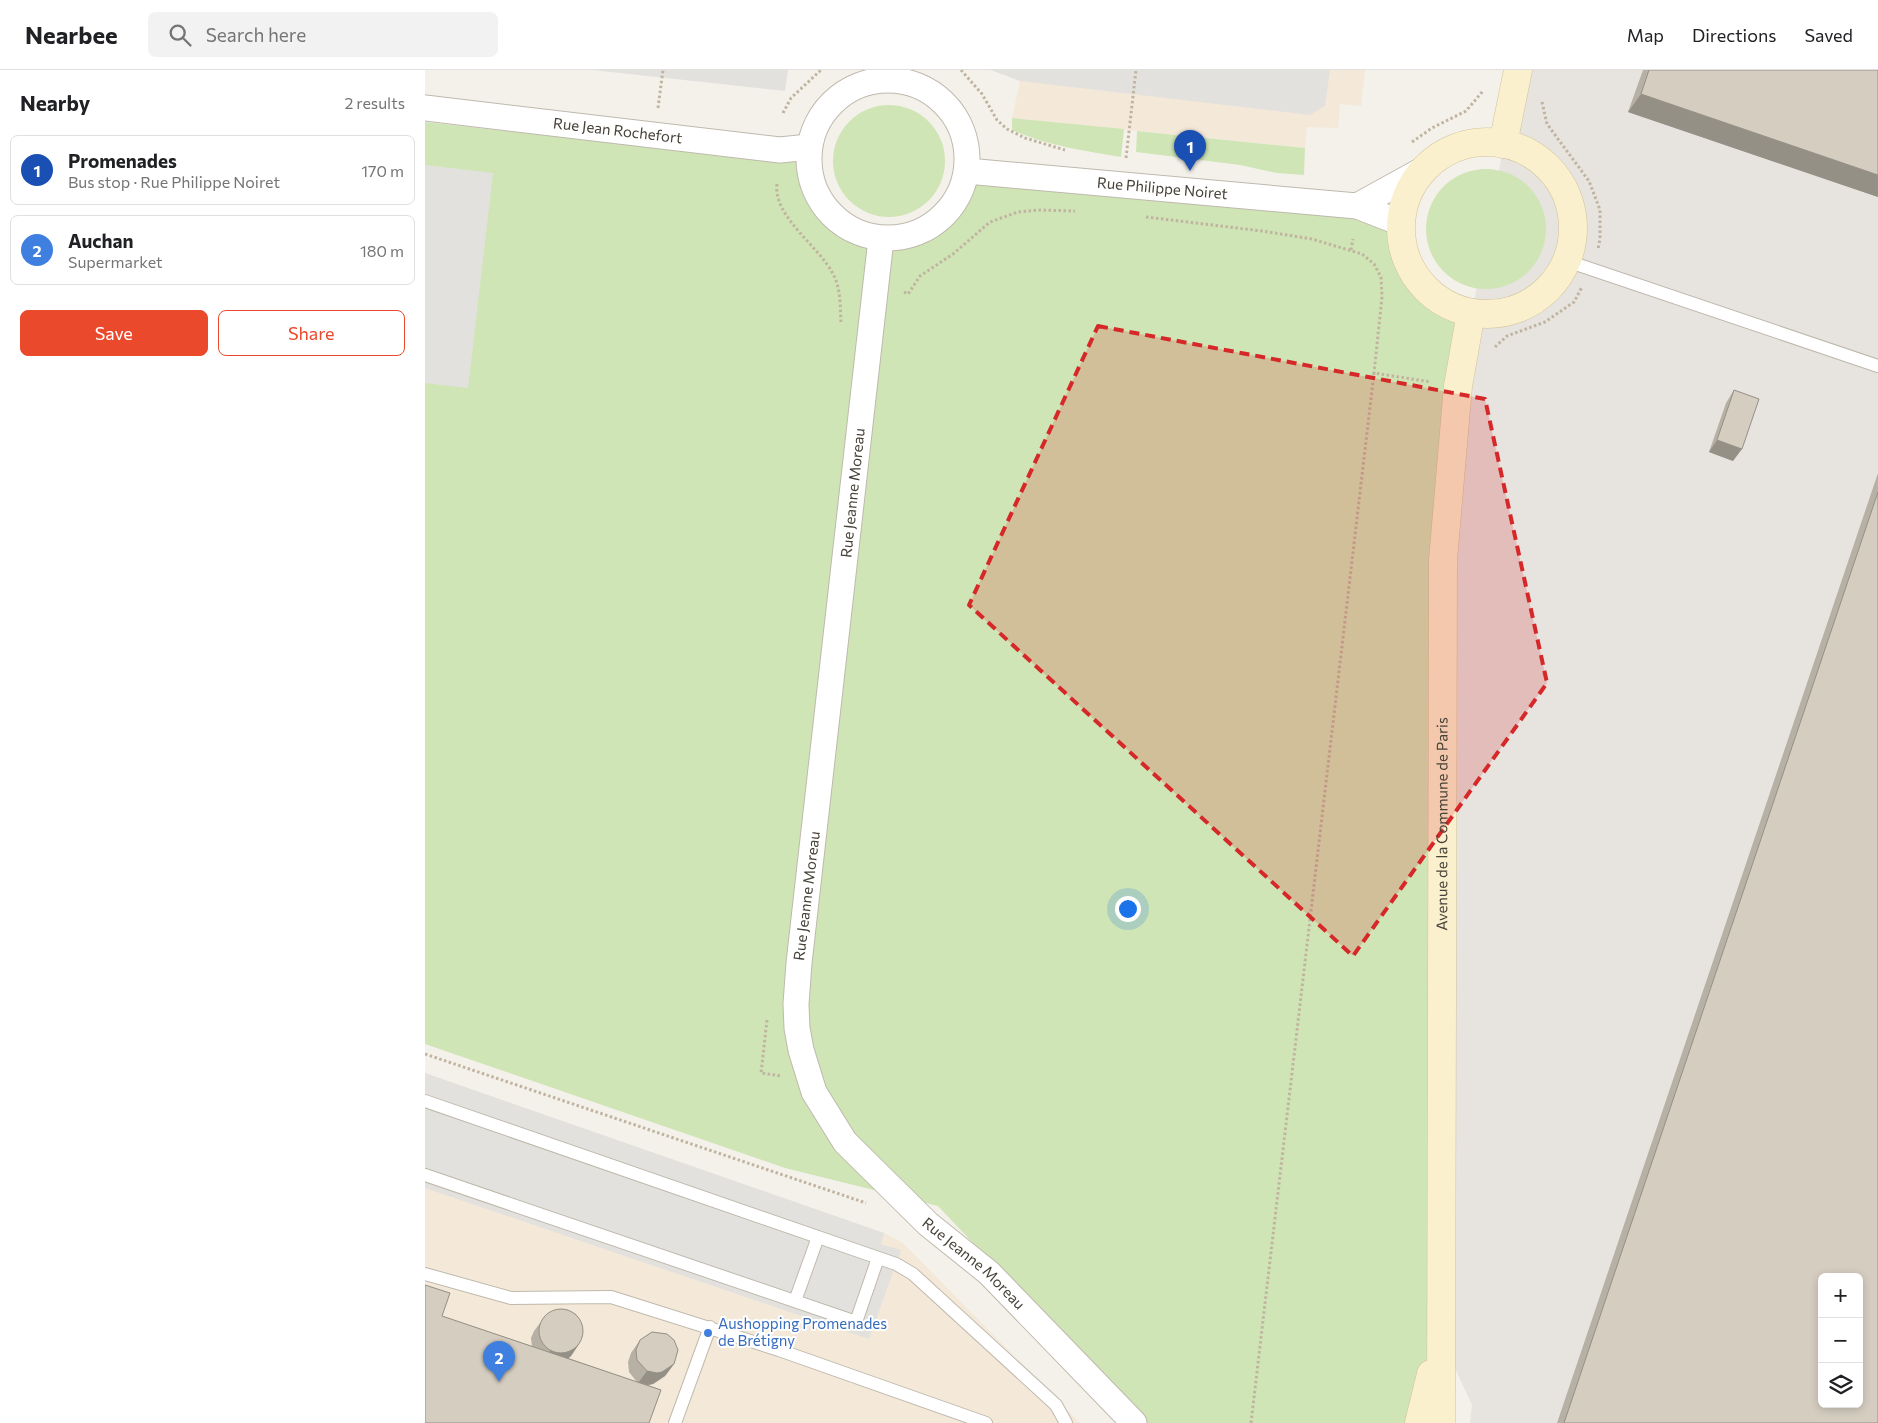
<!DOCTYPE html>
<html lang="en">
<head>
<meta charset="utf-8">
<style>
  body { margin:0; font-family:Commissioner,sans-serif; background:#f2f2f2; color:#202124 }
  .controls { position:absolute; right:15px; bottom:15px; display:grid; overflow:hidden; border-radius:8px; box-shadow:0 2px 8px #0003 }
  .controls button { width:45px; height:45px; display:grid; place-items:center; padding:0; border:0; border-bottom:1px solid #e0e0e0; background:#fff; color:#202124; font:25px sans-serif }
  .you { position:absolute; left:702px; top:838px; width:18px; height:18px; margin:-12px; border:4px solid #fff; border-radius:50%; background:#1a73e8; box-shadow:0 0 0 8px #1a73e833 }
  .badge { display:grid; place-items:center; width:32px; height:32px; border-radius:50%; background:#ea492b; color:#fff; font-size:16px; font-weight:700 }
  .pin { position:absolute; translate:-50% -41px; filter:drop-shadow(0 1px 2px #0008) }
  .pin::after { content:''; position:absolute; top:26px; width:18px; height:15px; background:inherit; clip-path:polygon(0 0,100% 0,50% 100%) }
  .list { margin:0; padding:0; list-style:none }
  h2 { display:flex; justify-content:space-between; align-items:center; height:65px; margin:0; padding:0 20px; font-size:21px }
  h2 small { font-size:16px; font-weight:400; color:#757577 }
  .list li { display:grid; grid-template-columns:32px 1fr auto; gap:15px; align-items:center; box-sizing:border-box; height:70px; margin:0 10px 10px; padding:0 10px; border:1px solid #e0e0e0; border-radius:8px }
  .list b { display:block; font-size:19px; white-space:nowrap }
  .list p { margin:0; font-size:16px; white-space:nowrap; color:#757577 }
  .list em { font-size:16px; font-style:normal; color:#757577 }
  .actions { display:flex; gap:10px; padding:15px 20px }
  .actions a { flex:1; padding:11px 0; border:1px solid #ea492b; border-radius:8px; text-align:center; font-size:18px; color:#ea492b }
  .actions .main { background:#ea492b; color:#fff }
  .icon { flex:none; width:28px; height:28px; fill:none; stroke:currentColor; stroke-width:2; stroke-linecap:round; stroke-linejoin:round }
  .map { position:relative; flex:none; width:1453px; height:1353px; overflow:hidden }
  header { display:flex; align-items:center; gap:30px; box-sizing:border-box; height:70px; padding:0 25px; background:#fff; border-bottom:1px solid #e0e0e0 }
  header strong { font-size:24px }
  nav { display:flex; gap:28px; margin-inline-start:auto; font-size:18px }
  .search { width:350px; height:45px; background:#f2f2f2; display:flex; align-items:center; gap:12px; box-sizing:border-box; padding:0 18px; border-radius:8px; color:#757577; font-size:19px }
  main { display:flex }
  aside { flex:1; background:#fff }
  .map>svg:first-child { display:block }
  .commercial { fill:#f4e8d8 }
  .industrial { fill:#e7e3df; fill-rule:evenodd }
  .green { fill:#d0e5b6 }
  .parking { fill:#e3e1de }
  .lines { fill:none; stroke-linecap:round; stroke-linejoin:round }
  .lane-casing { stroke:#bfb9ad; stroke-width:14 }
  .street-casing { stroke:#bfb9ad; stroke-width:27 }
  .secondary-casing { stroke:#d0c39d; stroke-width:29 }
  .path { stroke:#c0b4a0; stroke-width:3; stroke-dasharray:2.5 2.5; stroke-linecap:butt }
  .lane { stroke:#fff; stroke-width:12 }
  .street { stroke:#fff; stroke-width:25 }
  .secondary { stroke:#fbf0cd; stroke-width:28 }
  .wall { fill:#b7b0a5 }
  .shaded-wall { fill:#959086 }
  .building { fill:#d5cdc0; stroke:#959086; fill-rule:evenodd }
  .marked { fill:#d62828; fill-opacity:0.2; stroke:#d62828; stroke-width:4; stroke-dasharray:10 6; stroke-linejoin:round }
  .shop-dot { fill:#3f7fe0; stroke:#fff; stroke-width:2 }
  .labels { text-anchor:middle; stroke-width:4; stroke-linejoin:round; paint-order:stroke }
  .street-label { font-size:15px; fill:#474239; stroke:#fff }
  .shop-label { font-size:15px; fill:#366cbe; stroke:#fff; text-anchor:start }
</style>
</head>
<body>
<header>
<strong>Nearbee</strong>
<div class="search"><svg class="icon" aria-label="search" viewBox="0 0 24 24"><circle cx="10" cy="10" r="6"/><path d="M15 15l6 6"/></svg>Search here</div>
<nav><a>Map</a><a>Directions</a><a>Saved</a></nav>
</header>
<main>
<aside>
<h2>Nearby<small>2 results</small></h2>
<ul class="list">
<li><span class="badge" style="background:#1a4fb4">1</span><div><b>Promenades</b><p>Bus stop · Rue Philippe Noiret</p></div><em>170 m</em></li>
<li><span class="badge" style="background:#3f7fe0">2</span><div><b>Auchan</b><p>Supermarket</p></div><em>180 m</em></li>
</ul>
<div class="actions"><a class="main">Save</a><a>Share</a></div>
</aside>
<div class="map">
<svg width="1453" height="1353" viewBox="0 0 1453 1353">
  <rect width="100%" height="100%" fill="#f4f1ea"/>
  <path class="commercial" d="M566,0h374l-4,36 -21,-2 -2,24 -31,-1 -2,21 -293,-30 8,-37z
    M0,1003l459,160 19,10 177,180h-655z"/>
  <path class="industrial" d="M1093,0h360v1353h-408l2,-18 -32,-69 18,-950zM1397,1207h37v127h-37z"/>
  <path class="green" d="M408 91a56 56 0 1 1 112 0a56 56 0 1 1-112 0Z
    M587,48l112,11 -3,28c-37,-6 -75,-12 -109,-27z
    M0,52l340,38 35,-1c1,12 2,27 7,38 19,40 67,57 108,47 4,-1 10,-1 15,-3 22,-12 38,-37 46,-60l370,33 46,14 11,40 22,29 39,22 -30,1016 -20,88h-271l-205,-217 -153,-38 -360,-124z
    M712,61l168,17 -1,27 -27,-2 -37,-8 -104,-13z
    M1001 159a60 60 0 1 1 120 0a60 60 0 1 1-120 0Z"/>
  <path class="parking" d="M168,0h195l-3,21z
    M566,0h339l-5,36 -15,9 -290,-34z
    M0,95l68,8 -25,215 -43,-5z
    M0,1003l459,160 -3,11 20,6 -32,89 -444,-151z"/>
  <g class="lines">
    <g class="lane-casing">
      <path id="lane" d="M1142,191l311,105
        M0,1031l471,163 17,10 143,131 10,18
        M0,1105l431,147 22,-64
        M0,1204l86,24 100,-1 168,53 207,73
        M370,1231l23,-64
        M250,1353l35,-96"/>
    </g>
    <g class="street-casing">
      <g id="street">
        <circle cx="463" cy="89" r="79"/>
        <path id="s1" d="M0,38l355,42 29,-3"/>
        <path id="s2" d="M542,101l390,35 44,17"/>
        <path d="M932,136l69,-38"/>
        <path id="s3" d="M456,169l-82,724 -3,41 1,24 4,22 13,42 31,50 83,82 61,49 145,150"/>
      </g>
    </g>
    <g class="secondary-casing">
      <g id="secondary">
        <circle cx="1062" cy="158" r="86"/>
        <path d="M1078,74l15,-74"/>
        <path d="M994,1353l12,-49"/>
        <path id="s4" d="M1016,1353l2,-863 15,-174 13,-73"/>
      </g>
    </g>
    <path class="path" d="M536,0l21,24 15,26 10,9 18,9 40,12
      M1117,32l5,22 42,57 11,29v29l-2,10
      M233,38l5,-38
      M358,43l8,-15 30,-28
      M987,72l20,-14 34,-17 17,-20
      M701,88l10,-88
      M352,114c-4,33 42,62 56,90 8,14 7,33 8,49
      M721,147l116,14 50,8 50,15 12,10 7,13 1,20 -8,76
      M926,180l2,-11
      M479,222l4,2 12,-18 33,-22 37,-32 28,-10 22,-2 35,1
      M1070,277l12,-11 38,-14 29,-20 8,-15
      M342,950l-6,53 20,3
      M0,984l441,149
      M826,1353l123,-1050 57,9"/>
    <use href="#lane" class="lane"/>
    <use href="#street" class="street"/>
    <use href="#secondary" class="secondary"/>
  </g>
  <path class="wall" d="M1218,0h235v127l-250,-85z
    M1309,320l-1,71 -24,-9 17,-49z
    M1453,403v950h-321z
    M0,1215l25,8 -8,23 90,30 -1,-8 3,-7 12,-16 9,-5 11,-1 10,5 7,13v8l-4,9 -8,12 -3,2 69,24 -8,-10 -1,-10 3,-9 9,-13 12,-8 15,2 7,6 4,10 -4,14 -9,12 -12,8 -5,1 13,5 -12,33h-224z"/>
  <path class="shaded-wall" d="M1216,24l237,81v22l-250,-85z
    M1292,370l25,9 -9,12 -24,-9z
    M154,1274l-8,12 -8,7h-21l8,-12z
    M249,1294l-9,12 -12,8 -5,1 -10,-2 9,-12z"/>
  <path class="building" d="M1224,0h229v105l-237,-81z
    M1309,320l25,9 -17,50 -25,-9z
    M1453,422v931h-314zM1397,1207h37v127h-37z
    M0,1215l25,8 -8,23 219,74 -12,33h-224z
    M114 1261a22 22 0 1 1 44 0a22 22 0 1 1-44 0Z
    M227,1262l15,2 7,6 4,10 -4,14 -12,8 -5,1 -10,-2 -10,-11 -1,-10 4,-10z"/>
  <path class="marked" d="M673,256l387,73 62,284 -194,273 -384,-351z"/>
  <circle class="shop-dot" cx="283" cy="1263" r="5"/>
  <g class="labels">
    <g class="street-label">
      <text dy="5" stroke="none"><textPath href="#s1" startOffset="194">Rue Jean Rochefort</textPath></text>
      <text dy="5" stroke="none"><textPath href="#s2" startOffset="196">Rue Philippe Noiret</textPath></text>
      <text transform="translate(428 423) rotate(-84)" y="5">Rue Jeanne Moreau</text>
      <text dy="5" stroke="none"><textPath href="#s4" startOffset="599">Avenue de la Commune de Paris</textPath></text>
      <text transform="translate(382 826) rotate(-83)" y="5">Rue Jeanne Moreau</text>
      <text dy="5" stroke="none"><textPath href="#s3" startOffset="1096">Rue Jeanne Moreau</textPath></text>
    </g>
    <g class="shop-label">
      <text x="293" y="1259">Aushopping Promenades<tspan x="293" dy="17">de Brétigny</tspan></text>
    </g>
  </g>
</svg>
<div class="controls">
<button>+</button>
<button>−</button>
<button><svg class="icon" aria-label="layers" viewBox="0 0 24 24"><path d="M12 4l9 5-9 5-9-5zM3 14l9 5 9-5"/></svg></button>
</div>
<div class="you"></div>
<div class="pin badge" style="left:765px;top:101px;background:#1a4fb4">1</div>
<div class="pin badge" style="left:74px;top:1312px;background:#3f7fe0">2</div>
</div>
</main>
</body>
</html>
